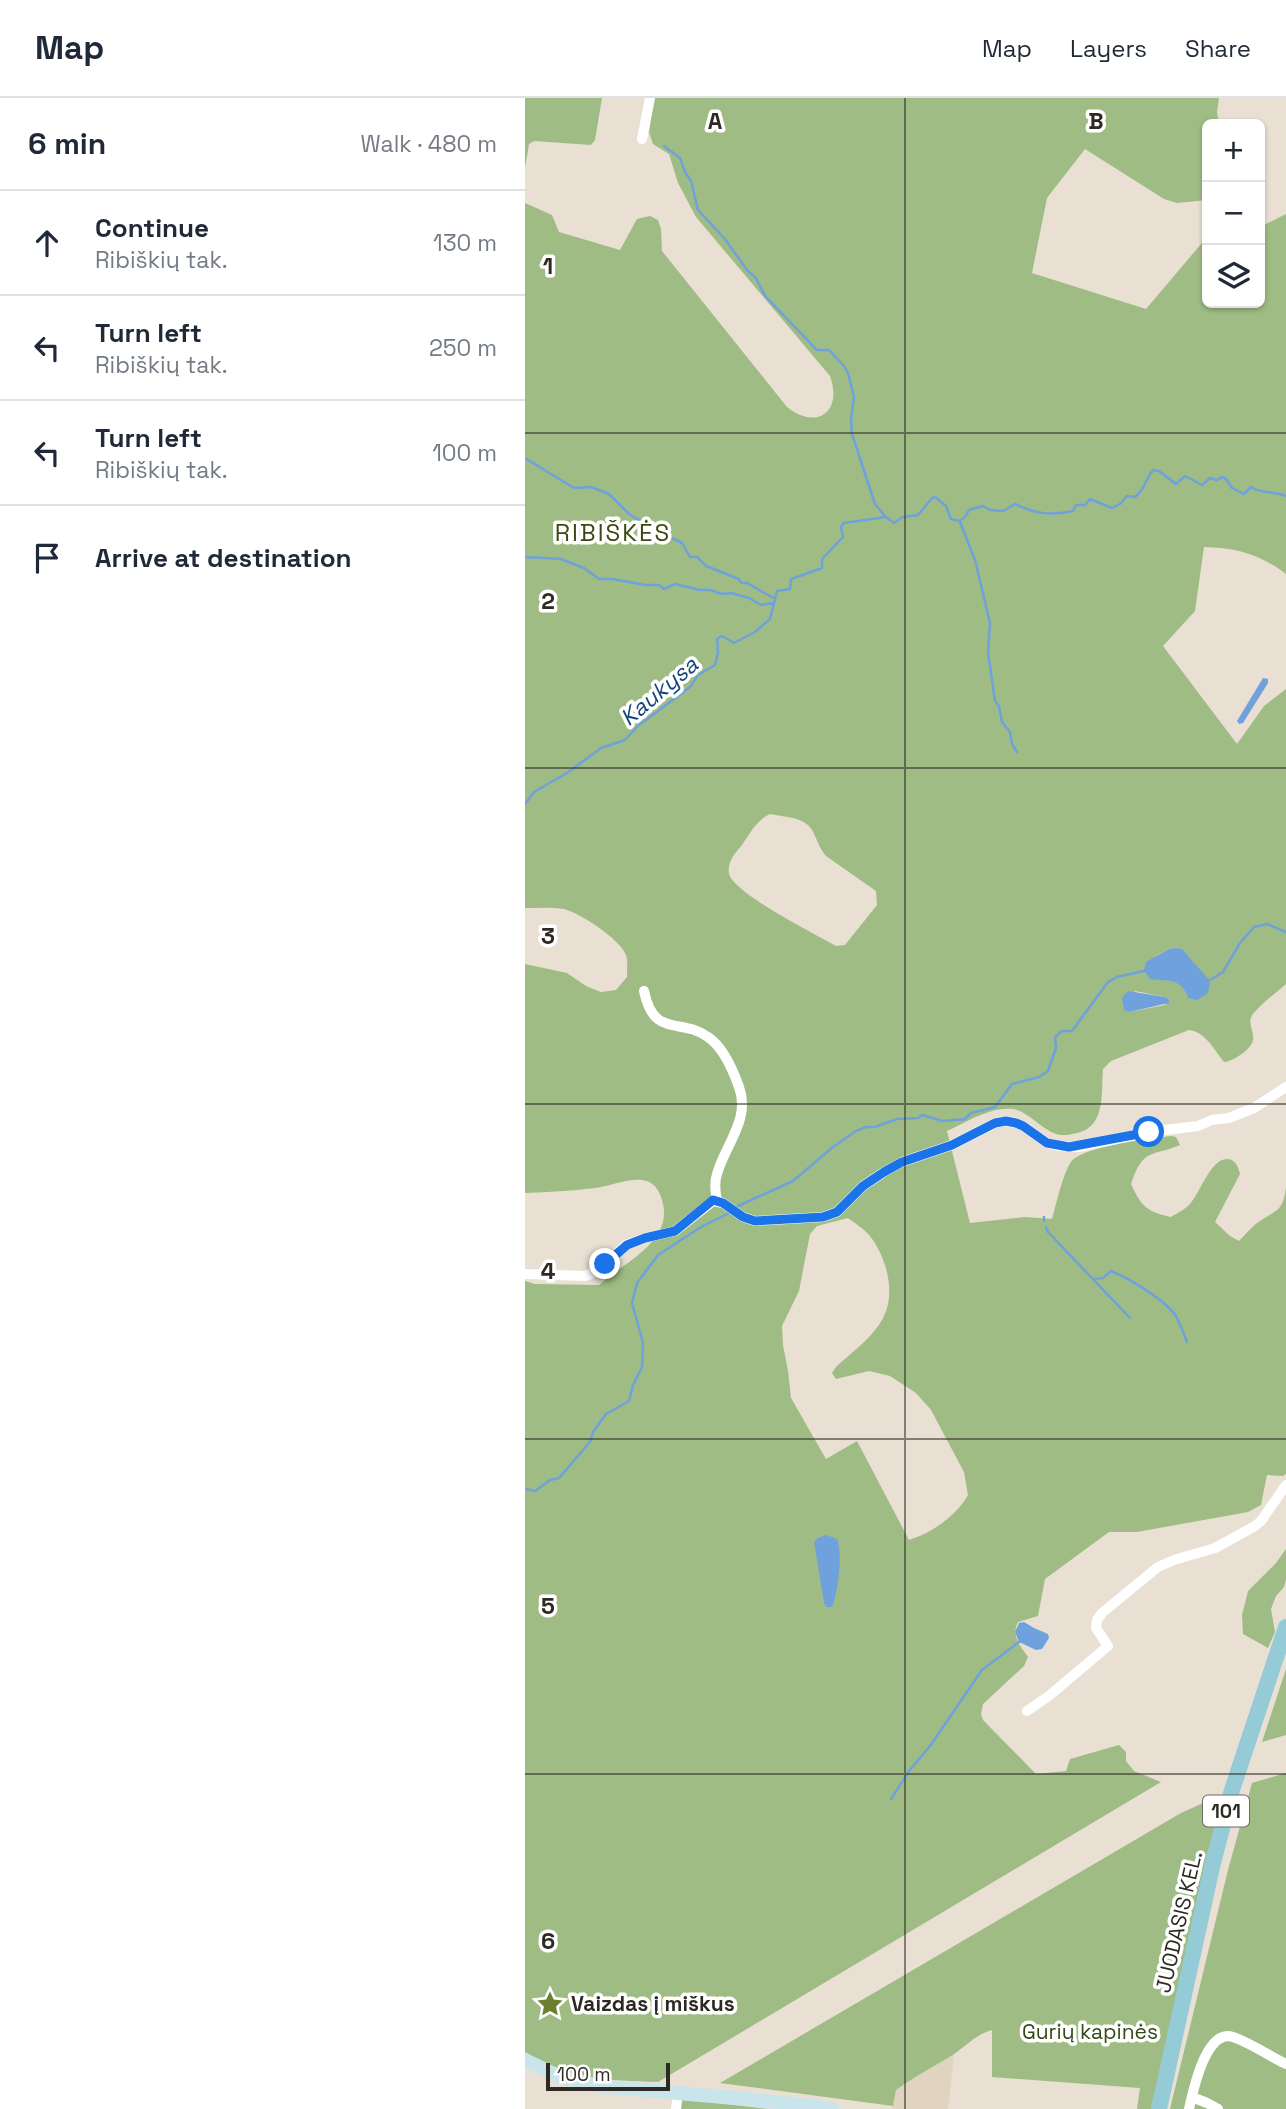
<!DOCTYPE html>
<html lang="en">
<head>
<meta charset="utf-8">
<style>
  body { margin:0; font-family:"Space Grotesk",sans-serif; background:#f6f6f7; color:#1f2937 }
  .controls { position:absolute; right:21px; top:21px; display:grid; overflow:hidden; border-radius:10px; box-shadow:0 2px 5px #0004 }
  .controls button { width:63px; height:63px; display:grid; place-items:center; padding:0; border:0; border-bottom:2px solid #e0e1e3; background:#fff; color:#1f2937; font:35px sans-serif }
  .scale { position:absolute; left:21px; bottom:18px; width:124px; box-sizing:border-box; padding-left:7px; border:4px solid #2d2924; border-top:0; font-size:19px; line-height:24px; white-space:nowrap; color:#2d2924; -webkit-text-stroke:5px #fff; paint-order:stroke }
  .stop { position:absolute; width:21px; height:21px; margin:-16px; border:5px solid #1a73e8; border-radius:50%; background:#fff }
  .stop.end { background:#1a73e8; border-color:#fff; box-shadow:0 2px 7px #0008 }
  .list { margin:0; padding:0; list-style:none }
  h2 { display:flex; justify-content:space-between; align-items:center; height:91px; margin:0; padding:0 28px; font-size:30px }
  h2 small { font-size:23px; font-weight:400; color:#747a83 }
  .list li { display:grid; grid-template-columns:46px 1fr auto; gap:21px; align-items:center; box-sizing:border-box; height:105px; padding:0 28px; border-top:2px solid #e0e1e3 }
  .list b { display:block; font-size:26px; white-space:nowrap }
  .list p { margin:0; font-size:23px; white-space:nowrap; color:#747a83 }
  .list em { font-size:23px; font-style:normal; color:#747a83 }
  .icon { flex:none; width:38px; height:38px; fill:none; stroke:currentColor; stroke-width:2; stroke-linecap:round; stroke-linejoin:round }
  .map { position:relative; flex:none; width:761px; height:2011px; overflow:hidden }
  header { display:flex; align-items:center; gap:42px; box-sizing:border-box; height:98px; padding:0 35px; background:#fff; border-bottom:2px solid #e0e1e3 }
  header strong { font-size:33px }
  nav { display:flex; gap:38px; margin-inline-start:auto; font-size:24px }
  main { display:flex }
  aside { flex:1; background:#fff }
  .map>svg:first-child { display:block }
  .built { fill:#e0d3bf }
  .green { fill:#9fbc84; fill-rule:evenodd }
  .water { fill:#6fa1dd }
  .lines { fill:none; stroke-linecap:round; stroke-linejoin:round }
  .stream { stroke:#6fa1dd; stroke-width:2.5 }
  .street { stroke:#fff; stroke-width:10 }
  .secondary { stroke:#c9e5eb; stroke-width:14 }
  .primary { stroke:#94cbd7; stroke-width:16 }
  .route { stroke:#1a73e8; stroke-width:9 }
  .grid { fill:none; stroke:#2d2924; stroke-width:2; stroke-opacity:0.55 }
  .labels { text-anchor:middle; stroke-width:7; stroke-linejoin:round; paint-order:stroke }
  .shield { fill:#fff; stroke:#6c6966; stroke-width:2 }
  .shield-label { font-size:19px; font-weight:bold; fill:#2d2924 }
  .street-label { font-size:21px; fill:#2d2924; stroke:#fff }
  .poi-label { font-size:21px; font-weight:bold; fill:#2d2924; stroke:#fff; text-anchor:start }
  .park-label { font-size:21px; fill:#314917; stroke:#fff }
  .water-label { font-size:23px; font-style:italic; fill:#13457c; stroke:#fff }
  .quarter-label { font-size:24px; letter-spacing:2px; fill:#3d4911; stroke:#fff }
  .grid-label { font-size:23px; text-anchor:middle; font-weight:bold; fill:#2d2924; stroke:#fff; stroke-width:7; stroke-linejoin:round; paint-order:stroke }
</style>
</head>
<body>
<header>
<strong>Map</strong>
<nav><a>Map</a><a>Layers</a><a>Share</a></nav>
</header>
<main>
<aside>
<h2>6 min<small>Walk · 480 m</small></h2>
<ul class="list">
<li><svg class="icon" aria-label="ahead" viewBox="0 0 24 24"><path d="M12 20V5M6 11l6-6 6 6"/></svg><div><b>Continue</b><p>Ribiškių tak.</p></div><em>130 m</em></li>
<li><svg class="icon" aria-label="left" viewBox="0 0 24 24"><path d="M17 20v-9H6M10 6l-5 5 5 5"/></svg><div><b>Turn left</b><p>Ribiškių tak.</p></div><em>250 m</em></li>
<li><svg class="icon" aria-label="left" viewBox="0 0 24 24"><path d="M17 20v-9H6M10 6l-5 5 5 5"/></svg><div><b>Turn left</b><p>Ribiškių tak.</p></div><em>100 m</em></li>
<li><svg class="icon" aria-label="arrive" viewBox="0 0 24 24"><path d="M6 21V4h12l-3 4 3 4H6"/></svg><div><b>Arrive at destination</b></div></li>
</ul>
</aside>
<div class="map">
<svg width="761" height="2011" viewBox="0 0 761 2011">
  <rect width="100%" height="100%" fill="#e9e0d3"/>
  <path class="built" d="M429,1956l-6,55h-56l4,-19 20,-15z"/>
  <path class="green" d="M0,0h77l-7,42 -4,5 -57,-4 -5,3 -4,24z
    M129,0h565l-2,14 2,12h-12v76l-30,3 -13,-4 -79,-50 -38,49 -15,75 114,36 61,-72v66h53v-76l26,-13v360c-26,-20 -50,-26 -82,-27l-9,64 -32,35 74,98 27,-38 22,-17v295c-10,9 -24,19 -33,30 -7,10 2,17 0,26 -1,9 -21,22 -29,22 -9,-11 -19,-31 -35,-32l-78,31 -8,8c-2,23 3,58 -26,64 -7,2 -15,3 -21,1 -15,-5 -27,-22 -43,-25 -21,-3 -47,13 -66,22l23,92 55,-6 27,2c4,-14 11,-46 19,-57 12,-16 79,-23 100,-26l5,1 4,8c-29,12 -37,3 -49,39 10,22 16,28 40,33 5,-3 13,-7 18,-12 11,-11 21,-46 38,-46 8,0 11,7 13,15l-25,48 15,14 9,5c7,-7 13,-15 21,-20 18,-12 23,-10 26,-34v287l-3,2 -16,-1 -6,30 -13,7 -111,20h-28l-64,47 -7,37 -20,6c-7,14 2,23 10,35l-4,9 -41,38 -2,10 2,6 53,54 30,-3 4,-12 49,-14 7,7v9l8,10 27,11 -503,300c-51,-2 -88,-1 -133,-30v-771l10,3 64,1c27,-24 78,-45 62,-88 -3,-9 -9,-16 -19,-17 -14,-2 -32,6 -47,8 -24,3 -46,4 -70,5v-229l42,9 19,13 15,6 15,-2 11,-13c0,-7 1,-16 -1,-22 -6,-16 -46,-42 -62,-46 -12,-2 -26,-1 -39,-1v-705l27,12 7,17 61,18 17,-31 13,-3 8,4 3,9 1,22 125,156c30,24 56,4 43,-31l-134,-159 -18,-34 -9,-29 -16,-10 -4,-12zM245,716c14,3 35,3 42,16 5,9 7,18 14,26l50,35 1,14 -32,40 -9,1c-21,-12 -101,-52 -107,-72 -2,-12 6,-21 13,-29 8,-12 15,-25 28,-31zM650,850l13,50c-6,-16 -14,-18 -30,-18l-2,-24 13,-7zM610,893l30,6 4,2 -4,6 -36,7zM323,1120c7,5 16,11 21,17 17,20 27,57 15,81 -9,20 -32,36 -48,51l-4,6 4,6 33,-8 21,5 26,17 15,17 33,62 4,23c-12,21 -36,38 -59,45l-52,-99 -31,18 -35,-61 -3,-27 -5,-26 -1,-19 17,-35 11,-57 7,-8z
    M761,1451v31l-2,7 -8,9 -5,13 4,23 -7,16 -25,-14 -1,-19 6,-24 28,-28z
    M761,1571v66l-24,7z
    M761,1675v336h-116l58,-239 24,-87z
    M698,1696l-72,315h-14l3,-21 -148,-11v-47c-15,4 -25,15 -38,24 -19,12 -39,22 -58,36l-3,16 -173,-23 461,-270z
    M149,2000l94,11h-95z"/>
  <path class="water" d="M738,580l5,1v4l-25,40 -4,1 -2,-3z
    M650,850l7,1 28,32 -2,12 -11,7 -9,-2c-8,-21 -19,-16 -38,-19l-6,-9 2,-8 23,-13z
    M603,893l37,6 4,2v4l-40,9 -5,-2 -2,-12z
    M301,1437l11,4c6,14 1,53 -5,68h-5l-3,-4 -10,-61 4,-4z
    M499,1524l10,6 14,6 1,4 -7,11 -6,1 -17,-8 -4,-10 4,-9z"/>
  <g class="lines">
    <path class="stream" d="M139,48l16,12 5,14 6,9 7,29 27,29 22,31 8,7 11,20 51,53h12l15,16 4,7 6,24 -3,23 1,14 23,70 10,12
      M0,360l49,30 17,-1 18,7 20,20 26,16 27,13 8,14h7l9,9 33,13 2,4h6l28,16
      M435,424l15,38 15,63 -2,29 7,49 4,5 3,16 8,10 2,12 5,8
      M0,459l36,2 23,9 15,11h13l34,6h13l5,4 11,-5 25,6h10l12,4 9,-1 18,5 12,7 13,-2
      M0,706l9,-12 33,-19 34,-25 24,-8 13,-14 52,-39 8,-12 17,-10 3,-12 -1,-14 5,-3 12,7 21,-11 15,-13 7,-28 13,-2 1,-10 31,-11v-9l21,-22 -2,-10 3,-4 42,-6 8,6 9,-6 15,-2 14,-17 3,-1 11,9 5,13 8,2 6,-4 4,-7 14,-4 7,4 13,1 12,-7c21,10 35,12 58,7l3,-6h9l5,-6 22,9 8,-4 7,-8 8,1c12,-10 10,-18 18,-27l6,1 17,13 9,-8 17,9 8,-7 6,2 7,-3 3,2 6,9 12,6 7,-7c11,7 24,4 35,9
      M682,884l16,-10 17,-29 14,-16 13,-3 19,8
      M211,1109l57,-26 40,-34 23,-16 10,-4h9l22,-8 21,-1 4,-3 21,6 22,-2 6,-6 24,-6 17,-23 27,-7 9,-6 8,-23 -1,-11 7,-6h10l36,-49 9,-5 31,-7
      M519,1119v4
      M521,1129l2,5 82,86
      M569,1181l9,-1 8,-7c18,7 54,29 65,45 4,8 8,18 11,26
      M0,1391l10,2 15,-11 9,-2 31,-36 3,-10 13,-18 23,-13 4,-16 9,-18 1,-24 -11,-40 5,-20 21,-28 43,-28 28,-14
      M366,1701l18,-28 21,-25 52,-76 37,-28"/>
    <path class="street" d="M117,41l8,-41
      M119,893c10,48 36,26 64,46 15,10 25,33 31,50 12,32 -14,58 -22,87 -3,9 -2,17 0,26
      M0,1176l60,2 10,-4 31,-27 19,-7 30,-7 38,-30 10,2 20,14 12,4 68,-4 14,-5 26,-26 21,-14 18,-10 50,-17 43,-22 11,-2 10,2 7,3 24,17 11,3 20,1 71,-15 49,-6 14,-6 17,-2 25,-10 32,-21
      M502,1613l23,-16 58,-49 -12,-18 1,-8 5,-7 56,-46 16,-7 41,-12 40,-22 6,-5 25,-36
      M667,1999l15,6 11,6
      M151,2011l2,-16
      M664,2011c4,-18 17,-81 44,-72 18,6 36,19 53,27"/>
    <path class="secondary" d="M0,1962l33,16 40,10 160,14 74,9"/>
    <path class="primary" d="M634,2011l53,-242 20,-77 54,-163"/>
  </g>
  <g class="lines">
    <path class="route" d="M80,1166l22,-19 18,-7 30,-7 38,-31 10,3 20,14 12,4 68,-4 14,-5 26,-26 21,-14 18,-10 50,-17 43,-22 11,-2 10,2 7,3 24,17 22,4 80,-15"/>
  </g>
  <path class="grid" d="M380,0v2011M0,335h761M0,670h761M0,1006h761M0,1341h761M0,1676h761"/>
  <defs>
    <g id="sight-bare" transform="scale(2.1)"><path d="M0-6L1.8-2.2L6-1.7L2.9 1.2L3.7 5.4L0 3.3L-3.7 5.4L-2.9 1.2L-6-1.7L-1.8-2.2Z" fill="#6c7f2f" stroke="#fff" stroke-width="2.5" paint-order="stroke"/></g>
  </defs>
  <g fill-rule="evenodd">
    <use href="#sight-bare" x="25" y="1906"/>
  </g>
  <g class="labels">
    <rect class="shield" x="678" y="1697.5" width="46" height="31" rx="5"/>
    <g class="shield-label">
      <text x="701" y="1720">101</text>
    </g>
    <g class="street-label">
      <text transform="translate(654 1824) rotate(-77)" y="7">JUODASIS KEL.</text>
    </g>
    <g class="poi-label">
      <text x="46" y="1913">Vaizdas į miškus</text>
    </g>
    <g class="park-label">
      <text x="565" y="1941">Gurių kapinės</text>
    </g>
    <g class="water-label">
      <text transform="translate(134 593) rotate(-40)" y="8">Kaukysa</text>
    </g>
    <g class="quarter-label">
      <text x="88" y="443">RIBIŠKĖS</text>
    </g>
  </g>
  <g class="grid-label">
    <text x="190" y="31">A</text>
    <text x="571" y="31">B</text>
    <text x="23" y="176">1</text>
    <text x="23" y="511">2</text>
    <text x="23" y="846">3</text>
    <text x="23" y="1181">4</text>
    <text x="23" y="1516">5</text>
    <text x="23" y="1851">6</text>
  </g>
</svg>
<div class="controls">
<button>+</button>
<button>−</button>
<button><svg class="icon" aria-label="layers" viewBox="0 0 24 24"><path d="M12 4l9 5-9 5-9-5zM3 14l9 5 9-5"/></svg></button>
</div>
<div class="scale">100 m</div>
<div class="stop" style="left:624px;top:1034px"></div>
<div class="stop end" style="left:80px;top:1166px"></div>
</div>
</main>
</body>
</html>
